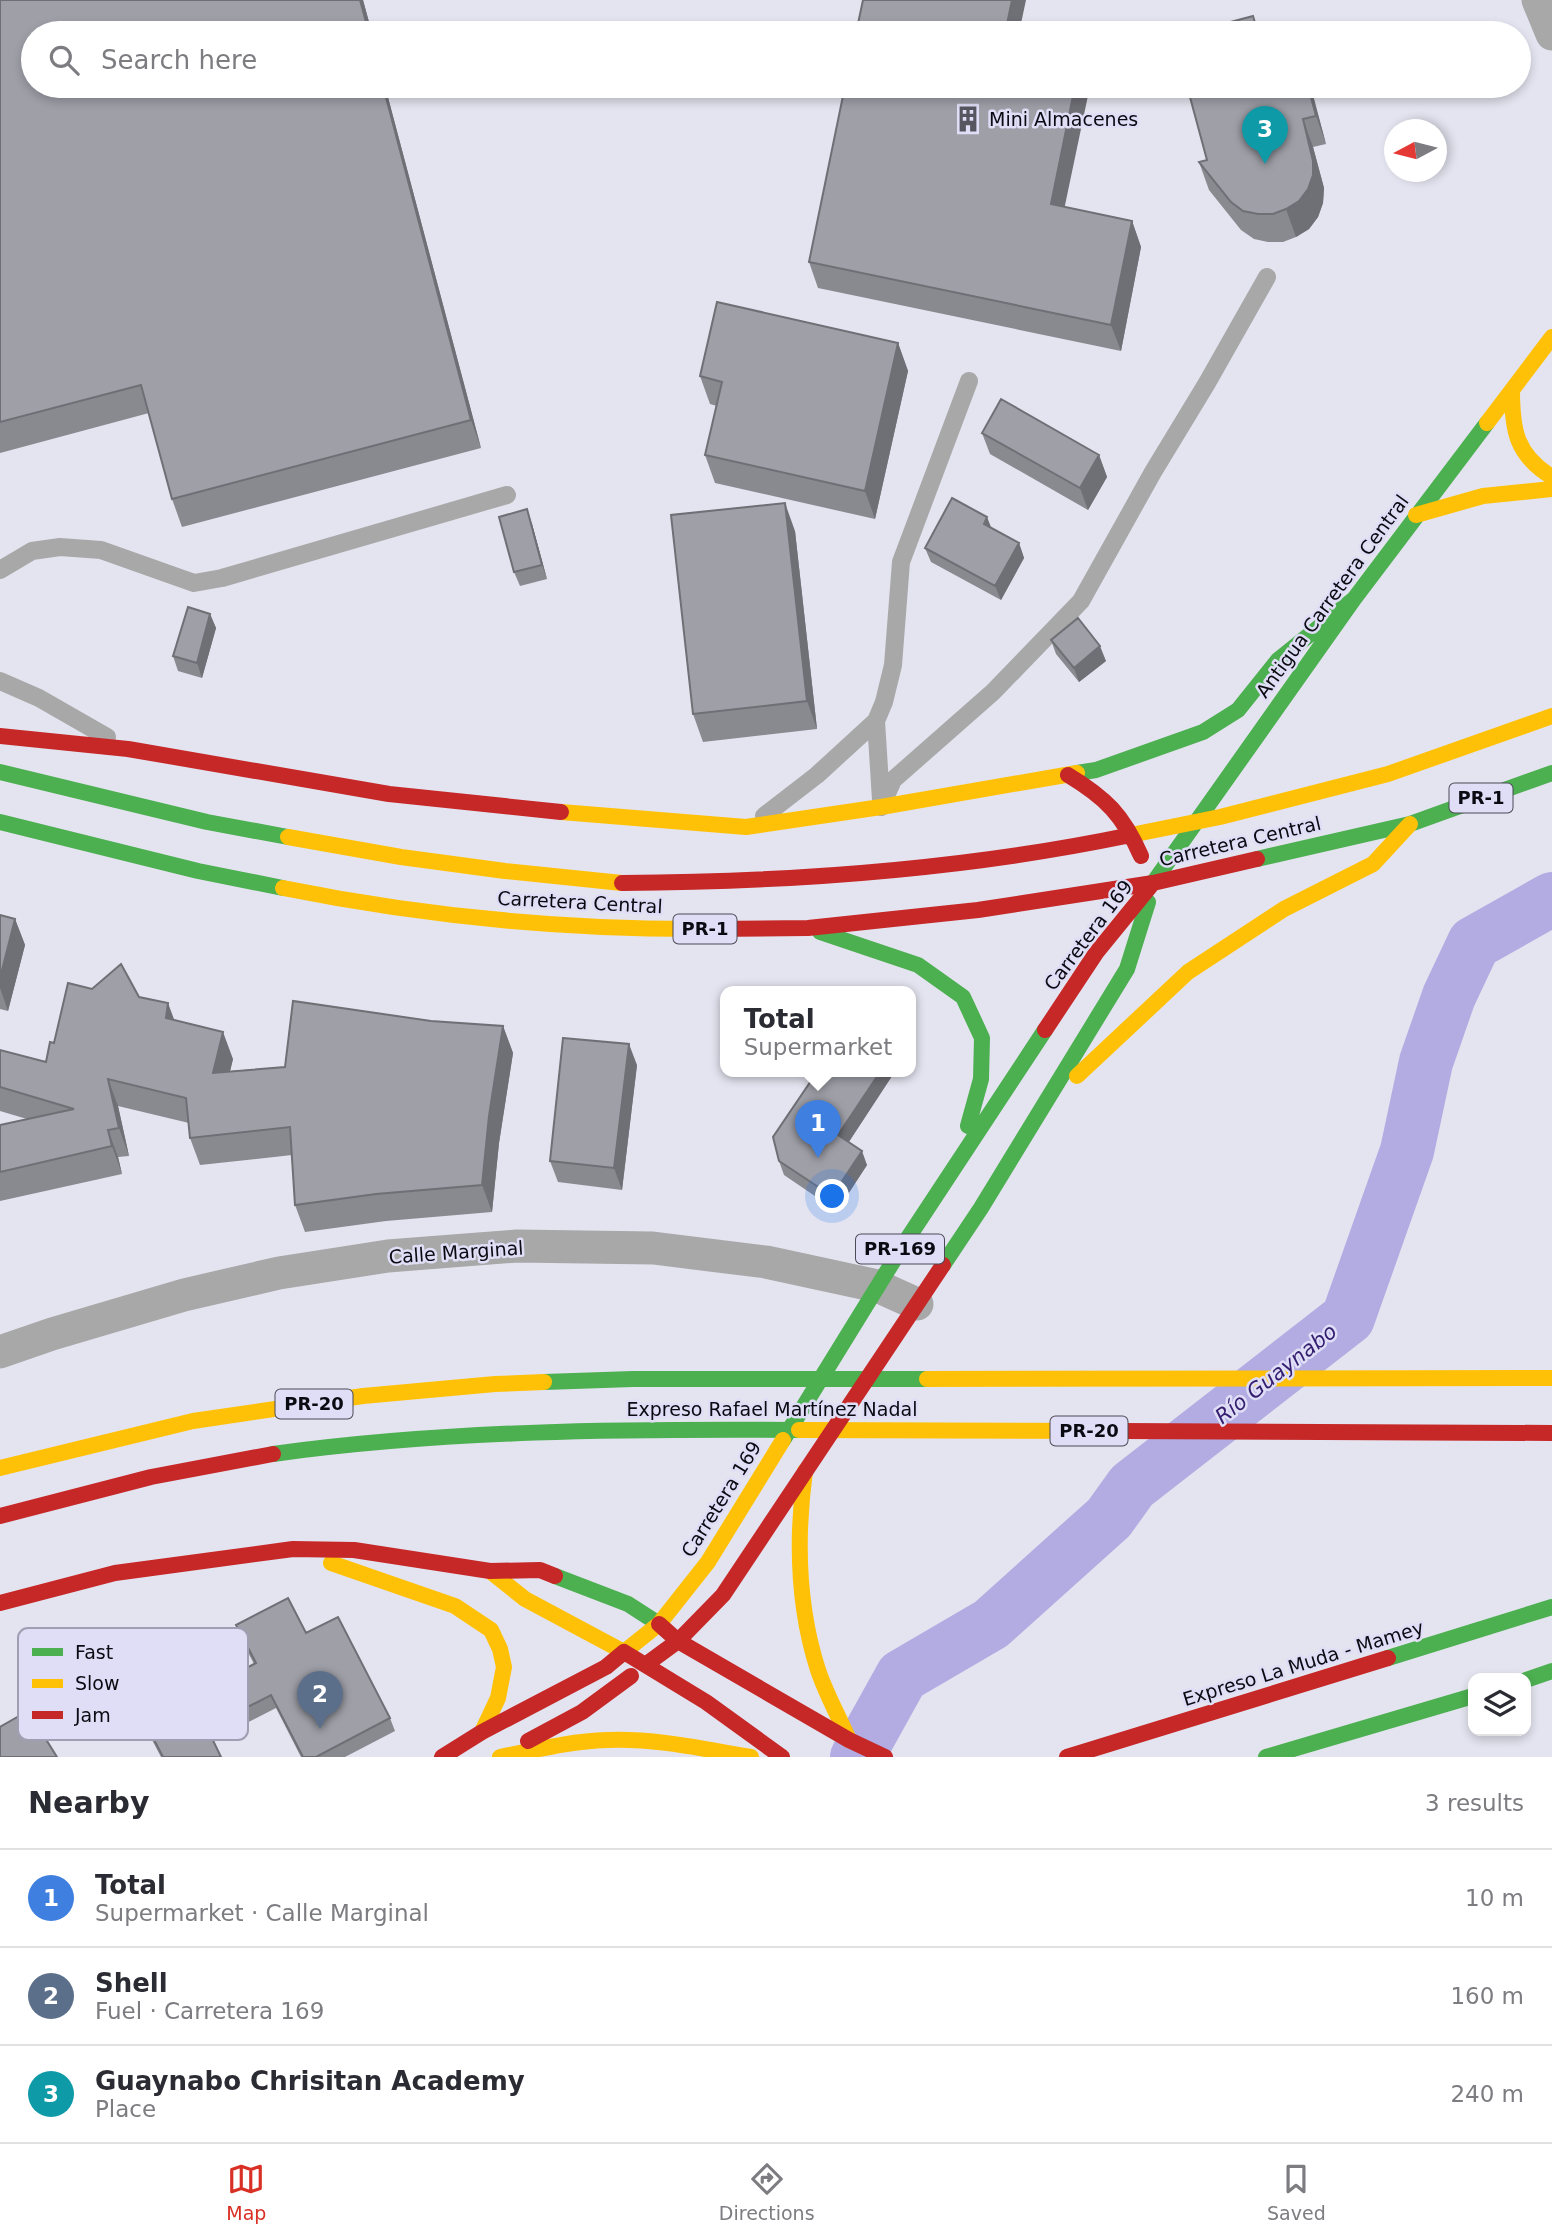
<!DOCTYPE html>
<html lang="en">
<head>
<meta charset="utf-8">
<style>
  body { margin:0; font-family:"DejaVu Sans",sans-serif; background:#f7f7f7; color:#2b2b33 }
  .controls { position:absolute; right:21px; bottom:21px; display:grid; overflow:hidden; border-radius:14px; box-shadow:0 4px 10px #0003 }
  .controls button { width:63px; height:63px; display:grid; place-items:center; padding:0; border:0; border-bottom:2px solid #e1e1e2; background:#fff; color:#2b2b33; font:35px sans-serif }
  .compass { position:absolute; left:1384px; top:119px; width:63px; height:63px; border-radius:50%; background:#fff; box-shadow:0 4px 10px #0003; rotate:263deg }
  .you { position:absolute; left:833px; top:1197px; width:24px; height:24px; margin:-18px; border:5px solid #fff; border-radius:50%; background:#1a73e8; box-shadow:0 0 0 10px #1a73e833 }
  .badge { display:grid; place-items:center; width:46px; height:46px; border-radius:50%; background:#d93025; color:#fff; font-size:23px; font-weight:700 }
  .pin { position:absolute; translate:-50% -58px; filter:drop-shadow(0 2px 4px #0008) }
  .pin::after { content:''; position:absolute; top:37px; width:24px; height:21px; background:inherit; clip-path:polygon(0 0,100% 0,50% 100%) }
  .popup { position:absolute; left:720px; top:986px; width:196px; height:91px; box-sizing:border-box; display:grid; place-content:center; border-radius:14px; background:#fff; filter:drop-shadow(0 2px 5px #0005); font-size:23px; white-space:nowrap; color:#7c7c81 }
  .popup b { font-size:26px; color:#2b2b33 }
  .popup::after { content:''; position:absolute; left:50%; top:100%; margin-left:-14px; border:14px solid transparent; border-top-color:#fff }
  .list { margin:0; padding:0; list-style:none }
  h2 { display:flex; justify-content:space-between; align-items:center; height:91px; margin:0; padding:0 28px; font-size:30px }
  h2 small { font-size:23px; font-weight:400; color:#7c7c81 }
  .list li { display:grid; grid-template-columns:46px 1fr auto; gap:21px; align-items:center; box-sizing:border-box; height:98px; padding:0 28px; border-top:2px solid #e1e1e2 }
  .list b { display:block; font-size:26px; white-space:nowrap }
  .list p { margin:0; font-size:23px; white-space:nowrap; color:#7c7c81 }
  .list em { font-size:23px; font-style:normal; color:#7c7c81 }
  .icon { flex:none; width:38px; height:38px; fill:none; stroke:currentColor; stroke-width:2; stroke-linecap:round; stroke-linejoin:round }
  .map { position:relative; flex:none; width:1552px; height:1757px; overflow:hidden }
  .search { position:absolute; background:#fff; box-shadow:0 4px 10px #0003; left:21px; right:21px; top:21px; height:77px; display:flex; align-items:center; gap:18px; box-sizing:border-box; padding:0 24px; border-radius:38px; color:#7c7c81; font-size:26px }
  .sheet { height:385px; background:#fff }
  nav { display:flex; justify-content:space-around; align-items:center; box-sizing:border-box; height:98px; border-top:2px solid #e1e1e2; background:#fff; font-size:19px; color:#7c7c81 }
  nav a { display:grid; justify-items:center; gap:4px }
  nav .on { color:#d93025 }
  .map>svg:first-child { display:block }
  .lines { fill:none; stroke-linecap:round; stroke-linejoin:round }
  .river { stroke:#b2ace2; stroke-width:54 }
  .lane { stroke:#a8a8a9; stroke-width:18 }
  .street { stroke:#a8a8a9; stroke-width:33 }
  .fast { stroke:#4caf50; stroke-width:16 }
  .slow { stroke:#ffc107; stroke-width:16 }
  .jam { stroke:#c62828; stroke-width:16 }
  .wall { fill:#898990 }
  .shaded-wall { fill:#6f6f76 }
  .building { fill:#9f9fa8; stroke:#6f6f76; stroke-width:2 }
  .labels { text-anchor:middle; stroke-width:5; stroke-linejoin:round; paint-order:stroke }
  .shield { fill:#dfdef6; stroke:#4b4a56; stroke-width:2 }
  .shield-label { font-size:18px; font-weight:bold; fill:#0b0a12 }
  .poi-label { font-size:19px; fill:#0b0a12; stroke:#dfdef6; text-anchor:start }
  .street-label { font-size:19px; fill:#0b0a12; stroke:#dfdef6 }
  .water-label { font-size:21px; font-style:italic; fill:#331d6f; stroke:#dfdef6 }
  .key { fill:#dfdef6; stroke:#9f9eb2; stroke-width:2 }
  .key-label { font-size:19px; fill:#0b0a12 }
</style>
</head>
<body>
<div class="map">
<svg width="1552" height="1757" viewBox="0 0 1552 1757">
  <rect width="100%" height="100%" fill="#e4e4f0"/>
  <g class="lines">
    <path class="river" d="M857,1757l45,-81 89,-52 118,-106 23,-32 216,-168 59,-167 19,-89 23,-66 25,-53 78,-44"/>
    <path class="lane" d="M0,570l32,-19 28,-4 41,3 93,33 28,-5 285,-83
      M0,681l39,17 68,39
      M881,800l-5,-79 8,-19 9,-37 8,-103 68,-181
      M881,807l12,-27 100,-88 88,-91 72,-129 54,-89 60,-106
      M764,816l53,-41 59,-54"/>
    <path class="street" d="M1538,0l14,34
      M0,1352l52,-18 132,-39 95,-22 109,-17 129,-10 136,2 113,14 111,24 40,18"/>
    <path class="fast" d="M0,772l207,50 81,15
      M1077,773l19,-3 107,-38 35,-22 40,-50 76,-61
      M0,822l198,49 85,17
      M1257,859l153,-35 142,-51
      M1153,883l201,-284 133,-176
      M820,932l98,33 45,32 19,41 -1,41 -13,47
      M943,1265l38,-57 146,-239 21,-67
      M544,1382l89,-3h294
      M783,1440l119,-193 143,-217
      M273,1454c174,-24 350,-25 526,-24
      M555,1576l73,28 31,20
      M1388,1658l164,-51
      M1526,1680l26,-9
      M1266,1757l207,-61"/>
    <path class="slow" d="M1512,390c0,40 4,65 40,87
      M1487,423l65,-86
      M1416,515l67,-19 69,-7
      M561,812l185,15 135,-20 196,-34
      M1126,836l94,-19 168,-43 164,-58
      M288,837l113,20 104,14 117,12
      M283,888c139,28 284,42 426,41
      M1077,1076l111,-104 96,-63 89,-45 37,-40
      M927,1379l625,-1
      M799,1430l323,1
      M0,1468l193,-47 170,-25 132,-12 49,-2
      M805,1471c-9,67 -8,134 13,199 8,24 21,47 31,70
      M331,1563l124,43 36,24 9,19 4,18 -6,31 -16,34
      M490,1571l35,28 99,53 35,-28 49,-62 75,-122
      M500,1757c35,-7 71,-16 107,-17 48,-2 96,9 144,17"/>
    <path class="jam" d="M0,736l128,13 261,45 172,18
      M1068,775c38,23 55,40 73,81
      M622,883c168,-1 339,-13 504,-47
      M709,929l99,-1 170,-18 175,-27 104,-24
      M1045,1030l51,-77 57,-70
      M1122,1431l430,2
      M0,1516l151,-39 122,-23
      M0,1603l115,-30 178,-24 61,1 136,21 50,-1 15,6
      M659,1624l19,17 171,99 36,17
      M648,1663l30,-22 45,-46 220,-330
      M528,1741l54,-29 49,-36
      M442,1757l40,-25 124,-65 18,-15 82,50 76,55
      M1067,1757l321,-99"/>
  </g>
  <path class="wall" d="M0,0h363l9,33h-339l352,53 96,362 -299,79 -10,-28 -23,-86 -149,40z
    M1187,86h123l16,58 -13,3 11,41 -1,15 -5,14 -9,12 -13,8 -13,5h-15l-14,-3 -13,-9 -32,-40 -10,-28 8,-2z
    M1065,207l67,14 9,26 -20,104 -303,-63 -9,-26z
    M898,343l10,28 -33,148 -160,-36 -10,-28 12,-49 -7,-2 -10,-28z
    M982,433l117,22 8,22 -19,33 -98,-56z
    M532,524l15,55 -27,7 -6,-14z
    M992,528l27,15 5,15 -23,42 -70,-38 -6,-14z
    M795,531l22,198 -114,13 -10,-28z
    M210,614l6,14 -14,50 -24,-7 -5,-15z
    M1051,640l55,21 -27,21 -23,-28z
    M0,915l15,4 10,26 -17,66 -8,-2z
    M92,989l47,8 94,62 -3,12 55,-4 146,-46 72,5 10,27 -14,90 -7,69 -106,9 -81,11 -10,-27 -3,-50 -92,10 -10,-27 -1,-15 -71,-17 11,50 -11,1 4,17 -122,27v-76l27,-6 -27,-8v-61l46,12 8,-19z
    M637,1065l-15,125 -64,-8 -8,-21z
    M817,1072h74l1,4 -43,66 18,23 -30,46 -53,-36 -5,-14z
    M236,1625l70,8 84,85 5,13 -50,26h-44l-25,-49 -63,32 8,17h-60l-41,-78 -4,-13 87,25 51,-27 -14,-27z"/>
  <path class="shaded-wall" d="M360,0h3l9,33h-3z
    M1012,0h14l-7,33 -13,-4z
    M383,86h2l96,362 -10,-28z
    M1075,86h15l-30,143 -9,-25z
    M1308,86h2l2,5 14,53 -10,-28z
    M1303,119l10,28 11,41 -1,15 -5,14 -9,12 -13,8 -10,-28z
    M1132,221l9,26 -20,104 -10,-26z
    M898,343l10,28 -33,148 -10,-28z
    M1099,455l8,22 -19,33 -8,-22z
    M785,503l10,28 22,198 -10,-28z
    M527,509l5,15 15,55 -5,-14z
    M987,517l6,15 -9,-8z
    M1019,543l5,15 -23,42 -6,-14z
    M210,614l6,14 -14,50 -5,-15z
    M1100,646l6,15 -27,21 -5,-14z
    M15,919l10,26 -17,66 -8,-23v-10z
    M168,1003l10,27 -12,-12z
    M503,1026l10,27 -14,90 -7,69 -10,-27 7,-69z
    M223,1032l10,27 -10,41 -10,-27z
    M629,1044l8,21 -15,125 -8,-22z
    M880,1072h11l1,4 -48,73 -6,-14z
    M108,1079l10,27 11,50 -10,-28z
    M108,1130l10,27 4,17 -10,-28z
    M862,1151l5,14 -30,46 -5,-15z"/>
  <path class="building" d="M0,0h360l9,33h-336v53h350l88,334 -299,79 -31,-114 -141,37z
    M863,0h149l-6,29 19,4h-169z
    M1253,16l5,17h-69z
    M845,86h230l-24,118 81,17 -21,104 -302,-63z
    M1187,86h121l8,30 -13,3 10,42v14l-5,14 -9,12 -13,8 -13,5h-15l-15,-3 -12,-9 -32,-40 8,-2z
    M717,302l181,41 -33,148 -160,-36 17,-73 -22,-6z
    M1001,399l98,56 -19,33 -98,-55z
    M952,498l35,19 -3,7 35,19 -24,43 -70,-38z
    M785,503l22,198 -114,13 -22,-199z
    M527,509l15,56 -28,7 -15,-55z
    M188,607l22,7 -13,49 -24,-7z
    M1078,618l22,28 -26,22 -23,-28z
    M0,915l15,4 -15,59z
    M121,964l18,33 29,6 -2,15 57,14 -10,41 72,-6 8,-66 138,20 72,5 -14,90 -7,69 -106,9 -81,11 -5,-78 -100,11 -4,-40 -78,-19 11,49 -11,2 4,16 -112,26v-47l74,-16 -74,-22v-37l46,12 4,-20 4,1 14,-60 24,6z
    M563,1038l66,6 -15,124 -64,-7z
    M817,1072h63l-42,63 24,16 -30,45 -53,-35 -6,-24z
    M288,1598l18,35 32,-16 52,101 -74,39h-13l-32,-62 -64,33 14,29h-58l-47,-91 58,-30 29,55 53,-28 -20,-38z
    M26,1712l13,22 3,-1 15,24h-57v-30z"/>
  <defs>
    <g id="building-bare" transform="scale(2.1)"><path d="M-4-6H4V6H1V3H-1V6H-4ZM-2.5-4.3h1.7v1.8h-1.7ZM.8-4.3h1.7v1.8H.8ZM-2.5-1h1.7V.8h-1.7ZM.8-1h1.7V.8H.8Z" fill="#575660" stroke="#dfdef6" stroke-width="2.5" paint-order="stroke"/></g>
  </defs>
  <g fill-rule="evenodd">
    <use href="#building-bare" x="968" y="119"/>
  </g>
  <g class="labels">
    <g class="shield">
      <rect x="1449.5" y="783.5" width="63" height="29" rx="5"/>
      <rect x="673.5" y="914.5" width="63" height="29" rx="5"/>
      <rect x="856" y="1234.5" width="88" height="29" rx="5"/>
      <rect x="275.5" y="1389.5" width="77" height="29" rx="5"/>
      <rect x="1050.5" y="1416.5" width="77" height="29" rx="5"/>
    </g>
    <g class="shield-label">
      <text x="1481" y="804">PR-1</text>
      <text x="705" y="935">PR-1</text>
      <text x="900" y="1255">PR-169</text>
      <text x="314" y="1410">PR-20</text>
      <text x="1089" y="1437">PR-20</text>
    </g>
    <g class="poi-label">
      <text x="989" y="126">Mini Almacenes</text>
    </g>
    <g class="street-label">
      <text transform="translate(1332 596) rotate(-54)" y="7">Antigua Carretera Central</text>
      <text transform="translate(1240 841) rotate(-13)" y="7">Carretera Central</text>
      <text transform="translate(580 902) rotate(3)" y="7">Carretera Central</text>
      <text transform="translate(1088 935) rotate(-53)" y="7">Carretera 169</text>
      <text transform="translate(456 1252) rotate(-4)" y="7">Calle Marginal</text>
      <text x="772" y="1416">Expreso Rafael Martínez Nadal</text>
      <text transform="translate(721 1499) rotate(-58)" y="7">Carretera 169</text>
      <text transform="translate(1303 1663) rotate(-17)" y="7">Expreso La Muda - Mamey</text>
    </g>
    <g class="water-label">
      <text transform="translate(1276 1374) rotate(-38)" y="7">Río Guaynabo</text>
    </g>
  </g>
  <rect x="18" y="1628" width="230" height="112" rx="10" class="key"/>
  <rect x="32" y="1648" width="31" height="8" fill="#4caf50"/>
  <rect x="32" y="1679" width="31" height="9" fill="#ffc107"/>
  <rect x="32" y="1711" width="31" height="8" fill="#c62828"/>
  <g class="key-label">
    <text x="75" y="1659">Fast</text>
    <text x="75" y="1690">Slow</text>
    <text x="75" y="1722">Jam</text>
  </g>
</svg>
<div class="controls">
<button><svg class="icon" aria-label="layers" viewBox="0 0 24 24"><path d="M12 4l9 5-9 5-9-5zM3 14l9 5 9-5"/></svg></button>
</div>
<svg class="compass" viewBox="-18 -18 36 36"><path d="M0-13l5 13h-10z" fill="#e53935"/><path d="M0 13l5-13h-10z" fill="#7c7c81"/></svg>
<div class="you"></div>
<div class="pin badge" style="left:818px;top:1158px;background:#3f7fe0">1</div>
<div class="popup"><b>Total</b>Supermarket</div>
<div class="pin badge" style="left:320px;top:1729px;background:#5c6f8a">2</div>
<div class="pin badge" style="left:1265px;top:164px;background:#0f9aa8">3</div>
<div class="search"><svg class="icon" aria-label="search" viewBox="0 0 24 24"><circle cx="10" cy="10" r="6"/><path d="M15 15l6 6"/></svg>Search here</div>
</div>
<section class="sheet">
<h2>Nearby<small>3 results</small></h2>
<ul class="list">
<li><span class="badge" style="background:#3f7fe0">1</span><div><b>Total</b><p>Supermarket · Calle Marginal</p></div><em>10 m</em></li>
<li><span class="badge" style="background:#5c6f8a">2</span><div><b>Shell</b><p>Fuel · Carretera 169</p></div><em>160 m</em></li>
<li><span class="badge" style="background:#0f9aa8">3</span><div><b>Guaynabo Chrisitan Academy</b><p>Place</p></div><em>240 m</em></li>
</ul>
</section>
<nav>
<a class="on"><svg class="icon" aria-label="map" viewBox="0 0 24 24"><path d="M3 6l6-2 6 2 6-2v14l-6 2-6-2-6 2zM9 4v14M15 6v14"/></svg>Map</a>
<a><svg class="icon" aria-label="directions" viewBox="0 0 24 24"><path d="M12 3l9 9-9 9-9-9zM9 14v-3h6M13 9l2 2-2 2"/></svg>Directions</a>
<a><svg class="icon" aria-label="saved" viewBox="0 0 24 24"><path d="M7 4h10v16l-5-4-5 4z"/></svg>Saved</a>
</nav>
</body>
</html>
